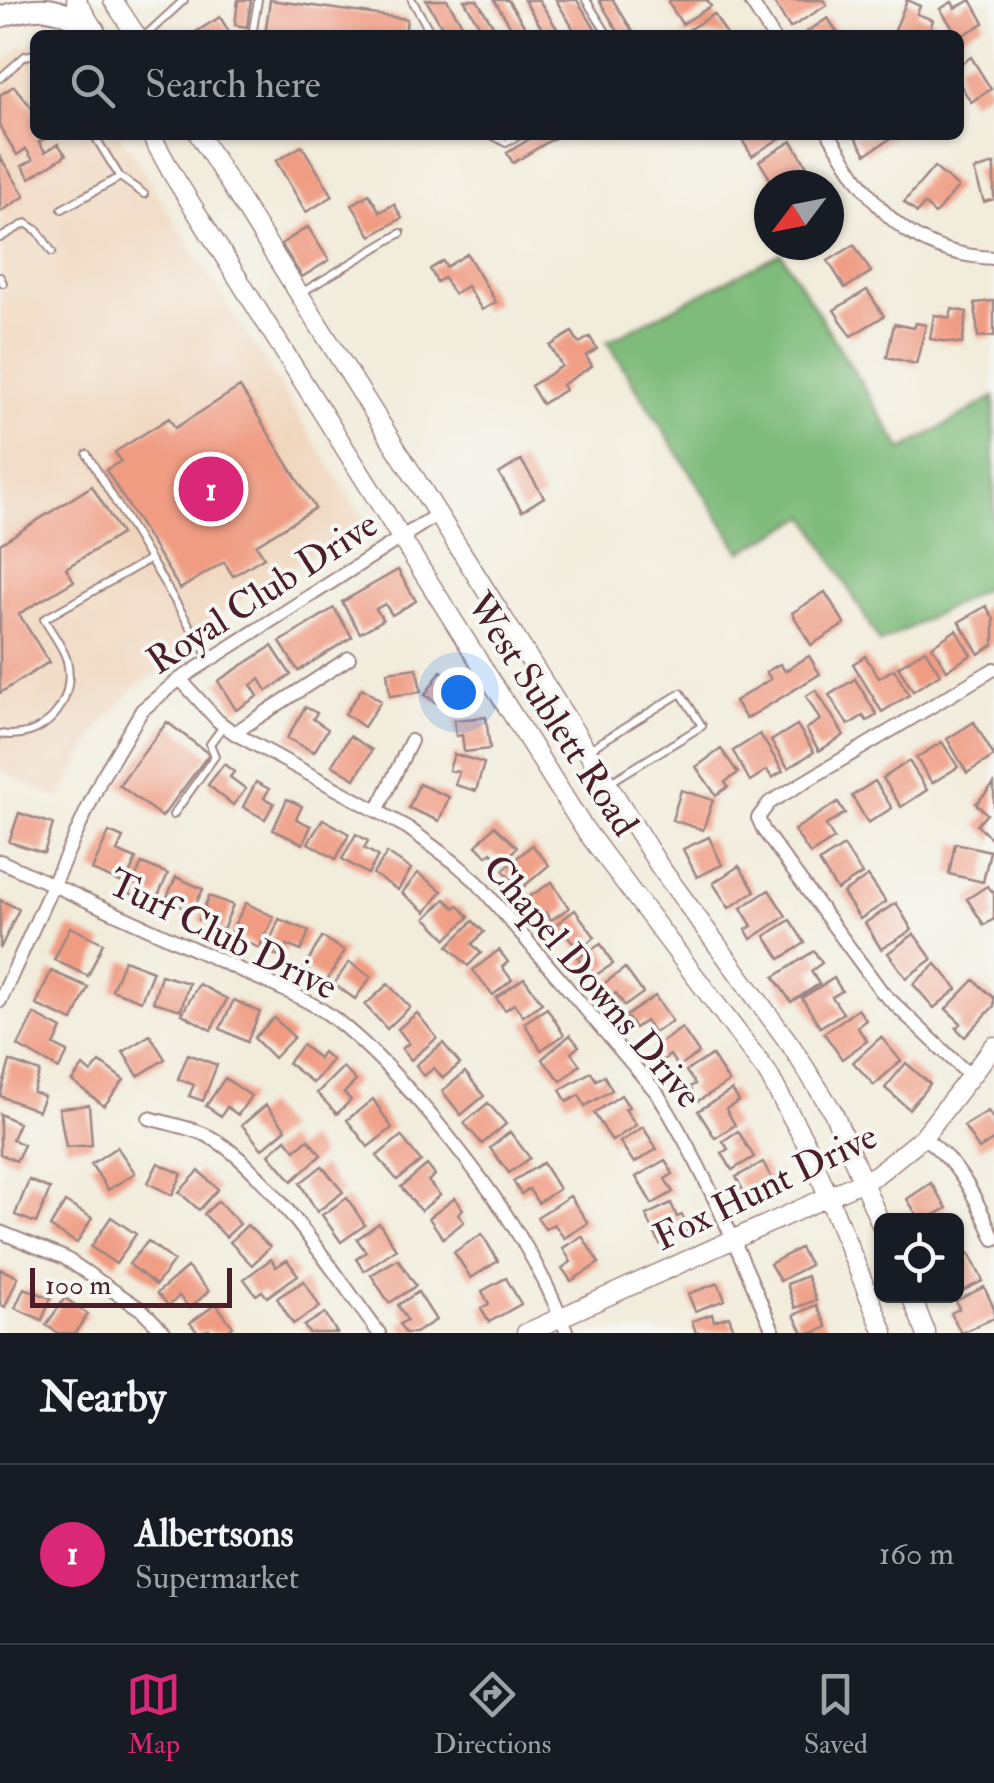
<!DOCTYPE html>
<html lang="en">
<head>
<meta charset="utf-8">
<style>
  body { margin:0; font-family:"IM FELL Double Pica",serif; background:#20242c; color:#f1f3f6 }
  .controls { position:absolute; right:30px; bottom:30px; display:grid; overflow:hidden; border-radius:15px; box-shadow:0 2px 8px #0004 }
  .controls button { width:90px; height:90px; display:grid; place-items:center; padding:0; border:0; border-bottom:2px solid #363941; background:#171b24; color:#f1f3f6; font:50px sans-serif }
  .compass { position:absolute; left:754px; top:170px; width:90px; height:90px; border-radius:50%; background:#171b24; box-shadow:0 2px 8px #0004; rotate:238deg }
  .scale { position:absolute; left:30px; bottom:25px; width:202px; box-sizing:border-box; padding-left:10px; border:5px solid #4a1f2b; border-top:0; font-size:28px; line-height:35px; white-space:nowrap; color:#4a1f2b; -webkit-text-stroke:8px #f6f6f2; paint-order:stroke }
  .you { position:absolute; left:458px; top:692px; width:35px; height:35px; margin:-25px; border:8px solid #fff; border-radius:50%; background:#1a73e8; box-shadow:0 0 0 15px #1a73e833 }
  .badge { display:grid; place-items:center; width:65px; height:65px; border-radius:50%; background:#db2777; color:#fff; font-size:32px; font-weight:700 }
  .pin { position:absolute; translate:-50% -50%; border:5px solid #fff; box-shadow:0 2px 10px #0006 }
  .list { margin:0; padding:0; list-style:none }
  h2 { display:flex; justify-content:space-between; align-items:center; height:130px; margin:0; padding:0 40px; font-size:42px }
  h2 small { font-size:32px; font-weight:400; color:#9ea1a6 }
  .list li { display:grid; grid-template-columns:65px 1fr auto; gap:30px; align-items:center; box-sizing:border-box; height:180px; padding:0 40px; border-top:2px solid #363941 }
  .list b { display:block; font-size:38px; white-space:nowrap }
  .list p { margin:0; font-size:32px; white-space:nowrap; color:#9ea1a6 }
  .list em { font-size:32px; font-style:normal; color:#9ea1a6 }
  .icon { flex:none; width:55px; height:55px; fill:none; stroke:currentColor; stroke-width:2; stroke-linecap:round; stroke-linejoin:round }
  .map { position:relative; flex:none; width:994px; height:1333px; overflow:hidden }
  .search { position:absolute; background:#171b24; box-shadow:0 2px 8px #0004; left:30px; right:30px; top:30px; height:110px; display:flex; align-items:center; gap:25px; box-sizing:border-box; padding:0 35px; border-radius:15px; color:#9ea1a6; font-size:38px }
  .sheet { height:310px; background:#171b24 }
  nav { display:flex; justify-content:space-around; align-items:center; box-sizing:border-box; height:140px; border-top:2px solid #363941; background:#171b24; font-size:28px; color:#9ea1a6 }
  nav a { display:grid; justify-items:center; gap:5px }
  nav .on { color:#db2777 }
  .map>svg:first-child { display:block }
  .built { fill:#f0d5bc }
  .forest { fill:#7fbc7b; stroke:#646e53; stroke-width:2.5 }
  .building { fill:#f09c83 }
  .lines { fill:none; stroke-linecap:round; stroke-linejoin:round }
  .lane-casing { stroke:#9e8683; stroke-width:10 }
  .street-casing { stroke:#9e8683; stroke-width:16 }
  .secondary-casing { stroke:#9e8683; stroke-width:21 }
  .primary-casing { stroke:#9e8683; stroke-width:24 }
  .lane { stroke:#fff; stroke-width:6 }
  .street { stroke:#fff; stroke-width:12 }
  .secondary { stroke:#fff; stroke-width:18 }
  .primary { stroke:#fff; stroke-width:20 }
  .labels { text-anchor:middle; stroke-width:8; stroke-linejoin:round; paint-order:stroke }
  .street-label { font-size:38px; fill:#4a1f2b; stroke:#f6f6f2 }
</style>
</head>
<body>
<div class="map">
<svg width="994" height="1333" viewBox="0 0 994 1333">
  <rect width="100%" height="100%" fill="#f6f6f2"/>
  <filter id="ink" filterUnits="userSpaceOnUse"><feTurbulence type="fractalNoise" baseFrequency=".01" numOctaves="2"/><feDisplacementMap in="SourceGraphic" scale="20" xChannelSelector="R" yChannelSelector="G"/><feConvolveMatrix kernelMatrix="1 2 1 2 8 2 1 2 1" color-interpolation-filters="sRGB"/></filter>
  <filter id="wash" filterUnits="userSpaceOnUse"><feTurbulence type="fractalNoise" baseFrequency=".0048" numOctaves="4" result="noise"/><feDisplacementMap in="SourceGraphic" scale="40" xChannelSelector="R" yChannelSelector="G"/><feGaussianBlur stdDeviation="2.25" result="paint"/><feColorMatrix in="noise" values="0 0 0 0 0 0 0 0 0 0 0 0 0 0 0 0 0 1.4 0 .05"/><feComposite in="paint" operator="in"/></filter>
  <g filter="url(#wash)">
    <rect width="100%" height="100%" fill="#f2ecdb"/>
    <path class="built" d="M35,43v92h85l245,386 -182,117 7,12 -54,36 -38,42 -38,71 -60,-29v-705l22,-20z"/>
    <path class="forest" d="M781,253l121,197 92,-53v187l-114,59 -73,-127 -66,36 -134,-210z"/>
    <g id="blocks">
      <path class="building" d="M238,0h13l-4,27 -12,-2z
        M270,0l137,19 -2,16h-140z
        M426,0h21l22,35h-22z
        M464,0h13l22,35h-14z
        M494,0h14l22,35h-14z
        M524,0h15l22,35h-15z
        M556,0h21l22,35h-22z
        M599,0h14l22,35h-15z
        M672,0h35l4,6 -29,18 -14,-22z
        M776,0h47l4,5 -37,23 -17,-27z
        M907,0l13,6 -3,8 16,6 -5,15h-35z
        M971,0l13,23 -25,14 -19,-28 12,-7 3,6z
        M714,14l13,21h-47z
        M220,17l11,18h-40z
        M828,18l11,17h-37z
        M971,57l20,32 -20,13 -12,-19v-18z
        M14,86l21,26v23l10,3 -6,4 6,10 13,-8 8,11 -36,23 -8,-12 11,-6 -7,-11 -9,6 -17,-28v-32z
        M536,135h23l-46,28 -6,-10z
        M739,135h46l-33,21z
        M854,135h42l-30,19z
        M792,141l16,27 -28,17h-6l-15,-24z
        M302,146l31,50 -27,16 -30,-51z
        M0,157l25,39 -25,16z
        M994,164v35l-10,3 -10,-32z
        M934,167l24,20 -23,27 -11,-10 -7,9 -13,-11z
        M369,194l11,18 14,-8 8,14 -31,18 -19,-31z
        M308,227l21,33 -27,17 -21,-33z
        M854,245l17,27 -26,16 -17,-27z
        M467,254l29,48 -14,8 -15,-24 -13,8 -10,-16 -7,4 -7,-13 13,-8 3,6z
        M867,290l17,26 -33,20 -17,-26z
        M994,301v35l-16,1 -3,-34z
        M952,309l15,3 -5,32 -32,-5 4,-24 16,3z
        M916,323l10,2 -10,39 -29,-7 7,-33 20,4z
        M572,332l7,11 11,-6 7,12 -11,7 6,10 -30,19 3,5 -23,14 -11,-18 31,-20 -12,-20z
        M240,387l75,121 -59,37 8,12 -31,19 -9,-14 -44,27 -74,-119 15,-9 -6,-9 54,-34 6,10z
        M521,460l23,37 -22,14 -23,-37z
        M92,486l29,48 -55,34 8,13 -55,33 30,48 -49,31v-149z
        M398,570l18,31 -24,14 -7,-11 -9,5 7,11 -23,13 -18,-31z
        M825,592l20,32 -34,21 -19,-32z
        M986,606l8,13v25l-15,10 -20,-32z
        M334,608l18,29 -54,34 -18,-29z
        M956,630l15,25 -24,15 -15,-24z
        M272,646l19,29 -24,16 -7,-12 -9,6 7,11 -22,14 -18,-29z
        M925,650l15,24 -27,17 -15,-24z
        M809,656l11,18 -74,45 -11,-18 36,-22 -5,-7 14,-8 5,7z
        M865,656l14,22 15,-9 15,26 -27,17 -29,-48z
        M417,668l4,24 -31,4 -3,-24z
        M441,671l26,17 -13,20 -13,-9 -3,5 -13,-9z
        M855,679l22,36 -10,6 -4,-5 -15,9 -19,-30z
        M362,688l19,13 -17,26 -19,-13z
        M816,690l28,45 -25,16 -13,-22 14,-9 -14,-24z
        M305,707l12,6 -4,6 15,10 -14,23 -27,-14z
        M486,717l4,32 -26,3 -2,-17 -6,1 -2,-16z
        M167,722l42,32 -47,63 -43,-32z
        M974,722l20,34 -27,17 -20,-34z
        M797,725l17,27 -26,16 -17,-27z
        M760,734l23,37 -11,7 -5,-8 -17,11 -17,-30z
        M350,736l22,14 -17,29 -23,-14z
        M942,742l16,25 -26,16 -16,-25z
        M721,749l17,24 -13,9 3,5 -12,8 -20,-28z
        M454,754l30,9 -8,28 -21,-6 4,-13 -10,-2z
        M909,761l18,29 -26,17 -18,-29z
        M224,764l10,8 -4,5 16,12 -13,16 -25,-20z
        M875,781l17,27 -24,15 -16,-27z
        M256,782l13,7 -5,9 10,5 -9,16 -22,-12z
        M419,784l30,13 -10,24 -30,-13z
        M994,784v57l-17,-16 10,-11 -11,-10z
        M681,790l32,10 -10,30 -31,-10z
        M287,799l15,7 -6,13 15,7 -8,18 -30,-14z
        M838,802l7,11 -19,12 8,14 -24,15 -16,-24z
        M19,813l34,11 -9,29 -35,-11z
        M323,819l26,15 -13,25 -28,-16z
        M494,826l23,21 -14,16 -12,-11 -4,4 -11,-10z
        M109,832l14,6 -6,13 19,8 -11,25 -33,-14z
        M356,834l12,7 -4,7 14,8 -10,18 -26,-15z
        M709,837l13,28 -25,12 -14,-28z
        M955,843l35,8 -7,31 -34,-8z
        M532,845l17,20 -29,25 -17,-20z
        M844,846l18,28 -25,16 -18,-28z
        M387,853l24,16 -13,21 -25,-16z
        M142,863l26,11 -11,24 -11,-5 -3,6 -14,-6z
        M739,866l16,25 -26,17 -16,-25z
        M418,873l24,18 -16,21 -24,-19z
        M868,876l18,26 -26,17 -17,-26z
        M176,877l27,12 -11,23 -26,-13z
        M552,882l17,26 -18,12 -6,-8 -6,4 -12,-18z
        M987,886l7,7v26l-10,6 -17,-26z
        M769,890l17,26 -35,23 -5,-9 6,-4 -11,-18z
        M209,896l24,9 -10,25 -24,-10z
        M445,899l10,9 3,-3 11,12 -22,22 -21,-21z
        M0,900l19,9 -19,40z
        M246,903l28,14 -15,31 -29,-15z
        M896,903l16,27 -31,19 -16,-26z
        M575,910l20,27 -17,12 -11,-14 -7,6 -9,-13z
        M279,919l30,12 -8,20 -14,-6 -5,13 -16,-7z
        M790,920l15,23 -25,16 -15,-23z
        M473,921l11,11 -12,12 9,9 -13,13 -20,-20z
        M70,927l33,16 -15,33 -34,-16z
        M914,934l18,25 -26,19 -18,-25z
        M322,937l23,14 -19,31 -22,-14z
        M601,944l12,20 -22,14 -13,-20z
        M499,950l9,12 -6,5 10,13 -19,15 -20,-25z
        M814,951l8,12 -11,8 8,13 -28,18 -17,-25z
        M124,960l29,11 -12,30 -29,-11z
        M349,962l22,15 -16,22 -21,-15z
        M936,964l21,25 -23,19 -21,-24z
        M625,968l18,25 -18,13 -9,-13 -7,5 -8,-12z
        M51,971l37,16 -15,34 -37,-16z
        M161,975l28,8 -8,27 -28,-8z
        M524,978l18,25 -19,13 -9,-12 -9,6 -9,-12z
        M834,978l8,13 -10,6 11,16 -23,14 -18,-29z
        M974,980l20,18v8l-29,31 -9,-9 5,-5 -15,-14z
        M199,984l28,15 -16,31 -29,-16z
        M388,984l22,23 -23,22 -22,-24z
        M655,996l17,25 -18,12 -9,-12 -10,7 -9,-12z
        M234,1000l26,12 -13,30 -27,-13z
        M547,1008l17,27 -23,15 -17,-27z
        M858,1009l8,11 -9,7 10,14 -25,18 -18,-26z
        M417,1013l20,25 -26,22 -9,-11 7,-6 -11,-14z
        M34,1014l28,15 -8,16 14,7 -9,17 -41,-23z
        M274,1018l20,19 -20,21 -20,-20z
        M682,1028l17,25 -21,14 -8,-12 -8,6 -9,-13z
        M150,1035l15,24 -27,17 -15,-24z
        M570,1035l9,11 -8,7 9,12 -19,16 -19,-22z
        M881,1037l20,24 -27,24 -21,-23z
        M443,1043l17,21 -17,14 -9,-10 -10,8 -8,-11z
        M302,1045l17,13 4,-6 9,8 -19,23 -25,-20z
        M188,1054l29,11 -14,36 -14,-5 5,-11 -16,-6z
        M712,1055l17,27 -31,19 -8,-14 5,-3 -9,-13z
        M10,1061l30,11 -7,20 11,4 -6,15 -38,-15z
        M100,1062l24,18 -20,26 -32,-25 11,-15 8,7z
        M906,1063l24,21 -21,25 -24,-21z
        M343,1067l13,14 -12,12 7,7 -14,14 -20,-21z
        M465,1072l19,24 -23,19 -19,-24z
        M591,1072l5,8 8,-4 8,14 -27,16 -6,-11 -12,7 -7,-12z
        M225,1078l26,18 -13,19 -11,-8 -6,9 -15,-10z
        M732,1090l7,11 -13,8 9,16 -20,13 -17,-27z
        M621,1095l8,12 -4,2 11,16 -24,16 -18,-28z
        M373,1099l19,29 -24,19 -21,-27z
        M488,1103l18,21 -24,20 -18,-21z
        M89,1105l3,40 -26,2 -7,-39z
        M266,1105l20,24 -24,20 -20,-24z
        M988,1111l6,9v19l-15,10 -15,-23z
        M0,1114l19,9 -7,16 12,6 -8,16 -16,-7z
        M643,1127l14,22 -23,14 -14,-21z
        M738,1131l16,26 -22,13 -10,-17 6,-4 -5,-8z
        M510,1132l20,26 -21,15 -19,-25z
        M401,1136l20,25 -24,19 -20,-24z
        M286,1139l9,11 13,-11 13,16 -29,26 -23,-27z
        M117,1147l18,26 -27,17 -17,-26z
        M665,1160l8,14 -8,5 8,13 -21,12 -16,-27z
        M763,1162l14,26 -28,14 -13,-25z
        M158,1163l24,11 -10,21 -24,-12z
        M543,1163l16,26 -21,14 -9,-14 -8,5 -8,-13z
        M427,1165l8,10 -7,6 12,14 -19,16 -20,-24z
        M322,1166l21,26 -26,20 -17,-29z
        M199,1171l19,18 -19,21 -20,-18z
        M29,1180l21,9 -14,34 -21,-8z
        M931,1183l16,25 -21,12h-17l8,-5 -10,-16z
        M570,1196l18,27 -24,15 -10,-14 -9,5 -8,-12z
        M347,1198l18,27 -24,17 -19,-27z
        M455,1198l8,11 -5,5 6,8 -21,16 -14,-20z
        M218,1201l22,23 -14,13 -22,-23z
        M65,1202l27,16 -15,25 -27,-16z
        M671,1203l6,14 5,-2 7,15 -29,14 -14,-29z
        M111,1217l25,17 -20,30 -25,-17z
        M379,1223l17,26 -32,22 -8,-12 10,-7 -9,-13z
        M247,1225l23,22 -18,18 -22,-23z
        M482,1234l16,27 -27,17 -17,-26z
        M582,1236l17,27 -28,18 -9,-13 9,-6 -8,-14z
        M148,1241l26,20 -18,24 -27,-21z
        M800,1248l10,17 -30,16 -10,-17z
        M969,1253l14,28 -27,13v-34z
        M271,1259l5,8 11,-7 11,15 -31,22 -5,-6 -6,4 -12,-16z
        M398,1259l18,27 -27,17 -18,-28z
        M187,1267l22,24 -19,17 -11,-12 -10,10 -12,-13z
        M0,1269l18,8 -13,30 -5,-3z
        M807,1276l9,24 -21,8 -8,-24z
        M506,1278l15,26 -32,18 -8,-14 8,-4 -7,-13z
        M304,1281l16,26 -27,17 -16,-26z
        M718,1283l7,17 -30,11 -7,-17z
        M984,1287l10,21v10l-33,15 -10,-20 8,-4 -3,-8z
        M24,1288l27,10 -9,22 -27,-12z
        M418,1292l18,28 -21,13h-10l-5,-9 7,-4 -9,-15z
        M65,1298l23,16 -13,19h-17l-12,-8z
        M216,1304l17,23 -8,6h-14l-2,-3 -11,3 -8,-10z
        M816,1305l11,22 -13,6h-11l-9,-18z
        M325,1313l12,20h-28l-5,-7z
        M712,1314l2,7 15,-5 5,14 -38,3 -4,-12z"/>
    </g>
  </g>
  <g filter="url(#ink)">
    <use href="#blocks" fill-opacity="0" stroke="#9e8683" stroke-width="2.5"/>
    <g class="lines">
      <g class="lane-casing">
        <path id="lane" d="M412,0l20,35
          M586,0l22,35
          M146,35l38,-35
          M252,35l6,-35
          M0,78l25,-22 10,-2
          M94,135l26,42 24,17
          M492,135l14,8 14,-8
          M62,209l58,-32
          M0,238l26,-15 12,8 14,21
          M0,277l3,6
          M301,293l100,-60
          M87,454l122,204
          M0,734c42,8 77,-30 67,-73 -3,-13 -16,-29 -23,-42l106,-60
          M588,750l93,-57 21,33 -93,57
          M173,815l42,-59 -5,-12 14,-19"/>
      </g>
      <g class="street-casing">
        <path id="street" d="M750,0l22,35
          M830,135c41,70 76,119 164,123
          M180,679l38,42 16,12 174,95 46,34 23,20 180,211c48,76 81,158 117,240
          M234,733l115,-75
          M377,811l34,-70
          M0,861l291,132c13,7 28,14 40,23 71,54 172,181 211,261 10,18 17,37 25,56
          M0,1001l101,-222 41,-69 38,-31 258,-165
          M970,1076l-88,-84 -118,-161 -6,-13 11,-15 225,-134
          M149,1118c19,6 41,9 59,18 56,28 131,144 171,197
          M923,1137c37,26 53,61 71,102
          M0,1232l65,26 77,52 23,23"/>
      </g>
      <g class="secondary-casing">
        <path id="secondary" d="M76,0l18,30
          M113,0l23,35
          M151,135l22,40 410,652 184,245 41,75 76,186
          M199,135l461,732 132,180 41,65 49,115
          M911,1296l15,37
          M526,1333l350,-158 47,-38 71,-91"/>
      </g>
      <g class="primary-casing">
        <path id="primary" d="M0,17c41,-14 58,-11 94,13"/>
      </g>
      <use href="#lane" class="lane"/>
      <use href="#street" class="street"/>
      <use href="#secondary" class="secondary"/>
      <use href="#primary" class="primary"/>
    </g>
  </g>
  <g class="labels">
    <g class="street-label">
      <text transform="translate(262 592) rotate(-33)" y="13">Royal Club Drive</text>
      <text transform="translate(553 714) rotate(57)" y="13">West Sublett Road</text>
      <text transform="translate(223 934) rotate(26)" y="13">Turf Club Drive</text>
      <text transform="translate(593 981) rotate(50)" y="13">Chapel Downs Drive</text>
      <text transform="translate(765 1186) rotate(-26)" y="13">Fox Hunt Drive</text>
    </g>
  </g>
</svg>
<div class="controls">
<button><svg class="icon" aria-label="locate" viewBox="0 0 24 24"><circle cx="12" cy="12" r="6"/><path d="M12 2v4M12 18v4M2 12h4M18 12h4"/></svg></button>
</div>
<svg class="compass" viewBox="-18 -18 36 36"><path d="M0-13l5 13h-10z" fill="#e53935"/><path d="M0 13l5-13h-10z" fill="#9ea1a6"/></svg>
<div class="scale">100 m</div>
<div class="you"></div>
<div class="pin badge" style="left:211px;top:489px">1</div>
<div class="search"><svg class="icon" aria-label="search" viewBox="0 0 24 24"><circle cx="10" cy="10" r="6"/><path d="M15 15l6 6"/></svg>Search here</div>
</div>
<section class="sheet">
<h2>Nearby<small></small></h2>
<ul class="list">
<li><span class="badge">1</span><div><b>Albertsons</b><p>Supermarket</p></div><em>160 m</em></li>
</ul>
</section>
<nav>
<a class="on"><svg class="icon" aria-label="map" viewBox="0 0 24 24"><path d="M3 6l6-2 6 2 6-2v14l-6 2-6-2-6 2zM9 4v14M15 6v14"/></svg>Map</a>
<a><svg class="icon" aria-label="directions" viewBox="0 0 24 24"><path d="M12 3l9 9-9 9-9-9zM9 14v-3h6M13 9l2 2-2 2"/></svg>Directions</a>
<a><svg class="icon" aria-label="saved" viewBox="0 0 24 24"><path d="M7 4h10v16l-5-4-5 4z"/></svg>Saved</a>
</nav>
</body>
</html>
